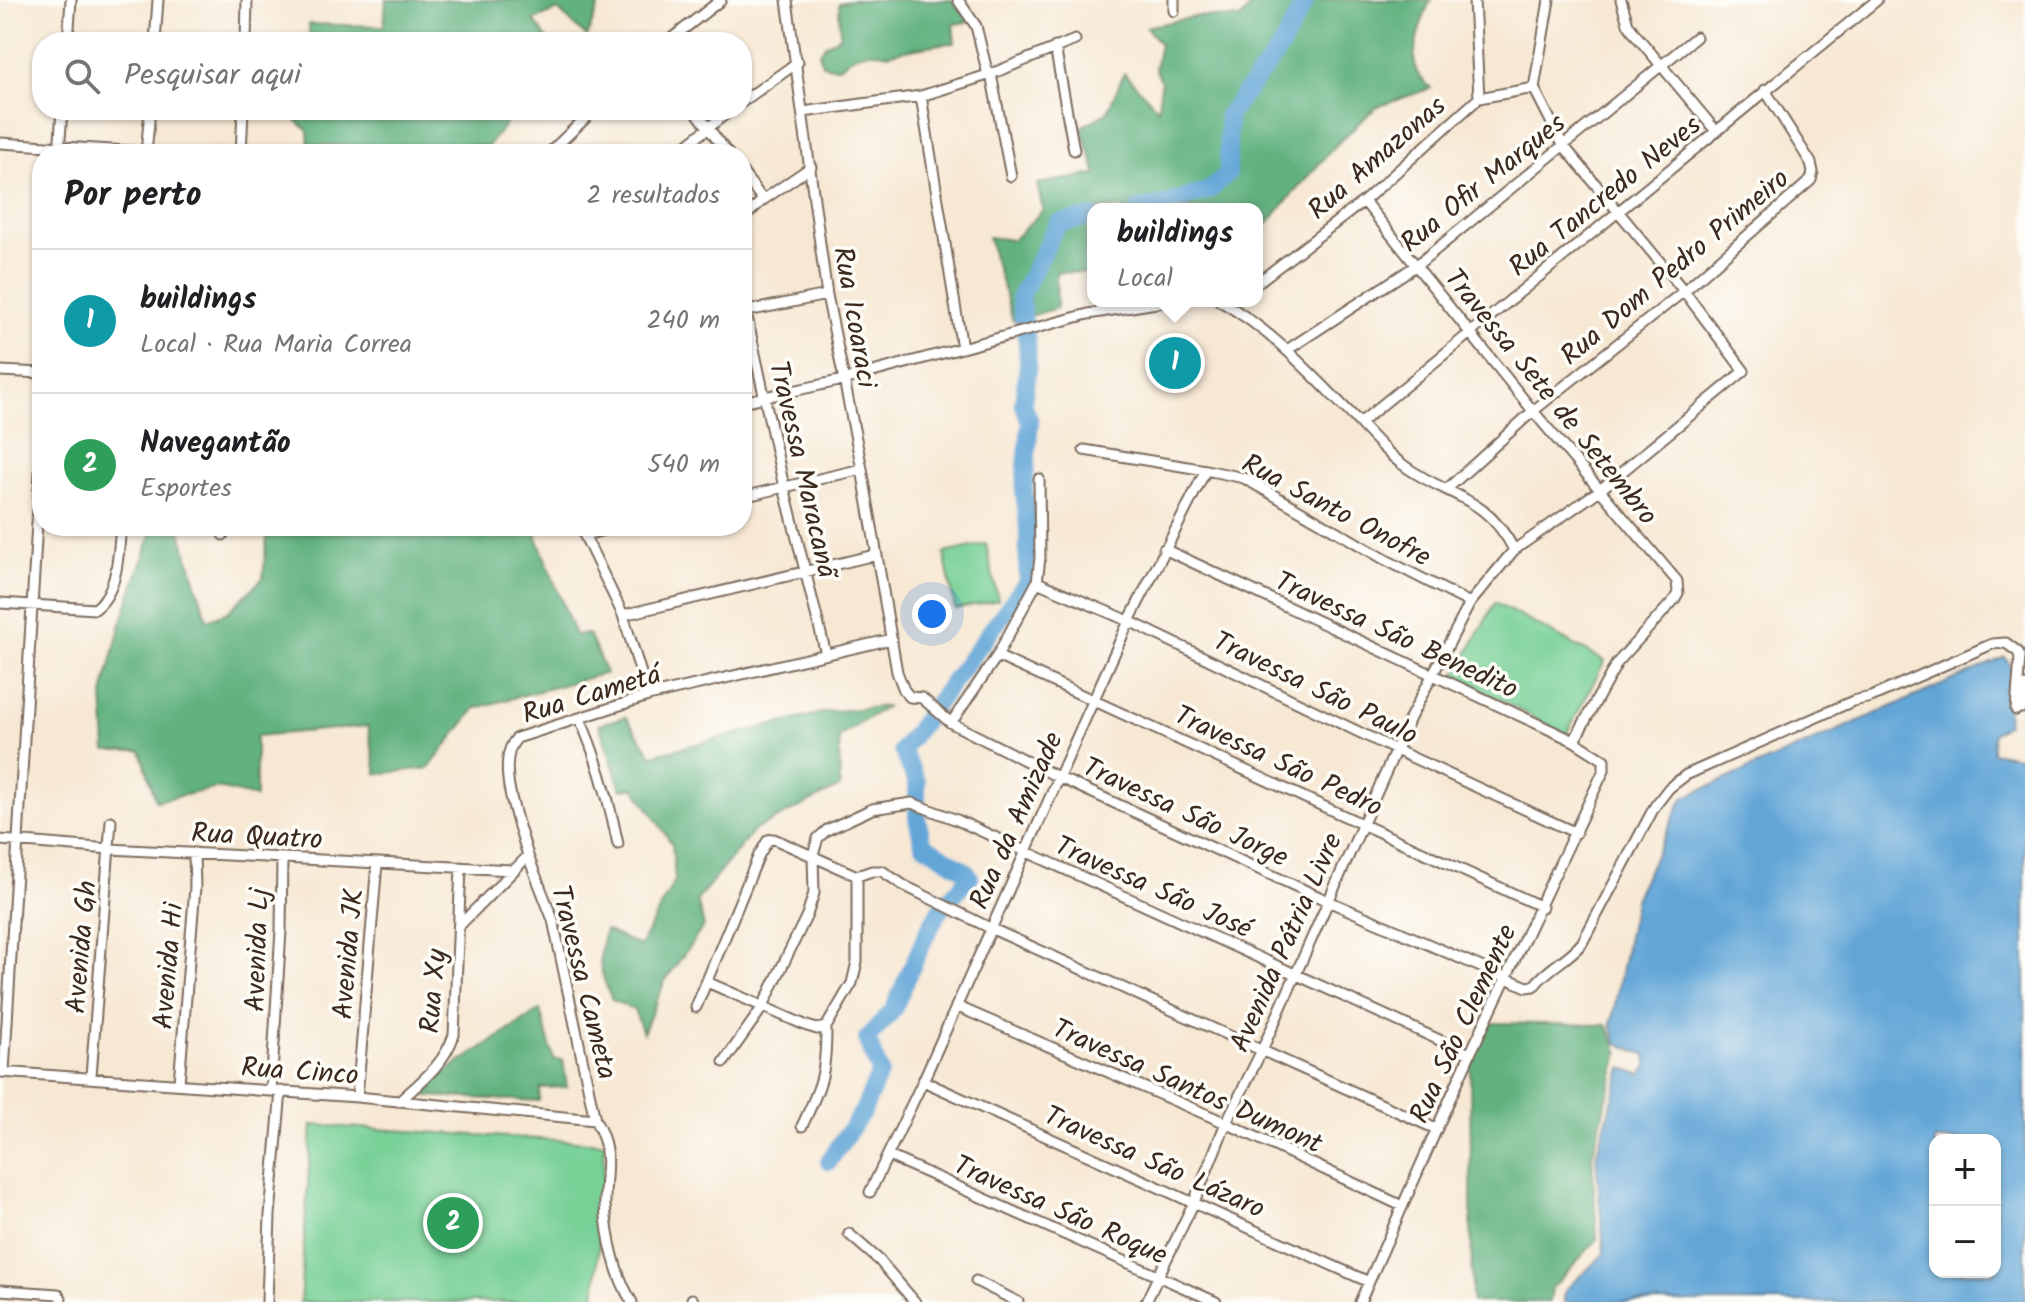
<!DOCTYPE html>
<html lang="pt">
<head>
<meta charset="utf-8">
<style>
  body { margin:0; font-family:Kalam,sans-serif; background:#f2f2f2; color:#202124 }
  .controls { position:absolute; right:24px; bottom:24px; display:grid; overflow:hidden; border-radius:16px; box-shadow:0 2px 6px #0004 }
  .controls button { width:72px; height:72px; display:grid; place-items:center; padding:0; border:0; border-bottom:2px solid #e0e0e0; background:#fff; color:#202124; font:40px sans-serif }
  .you { position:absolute; left:932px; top:614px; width:28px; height:28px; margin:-20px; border:6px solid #fff; border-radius:50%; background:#1a73e8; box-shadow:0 0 0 12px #1a73e833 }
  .badge { display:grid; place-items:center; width:52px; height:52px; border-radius:50%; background:#d1495b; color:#fff; font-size:26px; font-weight:700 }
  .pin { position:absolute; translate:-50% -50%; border:4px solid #fff; box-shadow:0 2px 8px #0006 }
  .popup { position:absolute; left:1087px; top:203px; width:176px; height:104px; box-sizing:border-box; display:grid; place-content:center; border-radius:16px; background:#fff; filter:drop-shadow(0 2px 6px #0005); font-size:26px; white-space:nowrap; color:#757577 }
  .popup b { font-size:30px; color:#202124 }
  .popup::after { content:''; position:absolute; left:50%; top:100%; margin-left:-16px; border:16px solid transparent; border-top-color:#fff }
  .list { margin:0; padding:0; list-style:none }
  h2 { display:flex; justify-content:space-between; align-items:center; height:104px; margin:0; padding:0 32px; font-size:34px }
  h2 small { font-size:26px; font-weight:400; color:#757577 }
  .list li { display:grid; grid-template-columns:52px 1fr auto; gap:24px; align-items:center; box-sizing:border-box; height:144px; padding:0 32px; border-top:2px solid #e0e0e0 }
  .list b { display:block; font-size:30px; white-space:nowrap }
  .list p { margin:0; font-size:26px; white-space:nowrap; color:#757577 }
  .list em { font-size:26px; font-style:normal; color:#757577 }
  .icon { flex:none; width:44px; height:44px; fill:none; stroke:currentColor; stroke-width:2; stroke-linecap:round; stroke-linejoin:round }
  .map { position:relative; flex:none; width:2025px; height:1302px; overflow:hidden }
  .search { position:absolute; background:#fff; box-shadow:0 2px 6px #0004; left:32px; top:32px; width:720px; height:88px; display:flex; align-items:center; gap:20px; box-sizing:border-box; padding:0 28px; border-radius:32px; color:#757577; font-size:30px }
  .panel { position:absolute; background:#fff; box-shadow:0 2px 6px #0004; left:32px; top:144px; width:720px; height:392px; border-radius:32px }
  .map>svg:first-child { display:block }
  .green { fill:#78d097; stroke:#5a7d5a; stroke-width:2 }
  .forest { fill:#62b280; stroke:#4e6e4f; stroke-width:2 }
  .water { fill:#62a6d7; stroke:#4e687a; stroke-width:2; fill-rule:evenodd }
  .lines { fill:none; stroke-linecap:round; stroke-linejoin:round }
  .river { stroke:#62a6d7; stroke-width:18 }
  .minor-casing { stroke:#7d6c5e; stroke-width:13 }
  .minor { stroke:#fff; stroke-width:9 }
  .labels { text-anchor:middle; stroke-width:7; stroke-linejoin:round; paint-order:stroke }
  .street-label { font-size:28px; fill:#3b2a1e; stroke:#fdfcf7 }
</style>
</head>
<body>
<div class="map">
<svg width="2025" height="1302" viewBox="0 0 2025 1302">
  <rect width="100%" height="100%" fill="#fdfcf7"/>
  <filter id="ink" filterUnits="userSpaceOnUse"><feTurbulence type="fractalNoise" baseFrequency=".0125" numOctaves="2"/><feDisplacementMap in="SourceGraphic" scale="16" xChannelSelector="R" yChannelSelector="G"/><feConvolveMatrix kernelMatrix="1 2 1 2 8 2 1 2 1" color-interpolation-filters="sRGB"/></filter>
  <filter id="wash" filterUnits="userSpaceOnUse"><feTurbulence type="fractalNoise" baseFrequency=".006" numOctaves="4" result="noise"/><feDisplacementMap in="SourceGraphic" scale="32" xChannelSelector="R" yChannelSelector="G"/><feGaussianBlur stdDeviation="1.8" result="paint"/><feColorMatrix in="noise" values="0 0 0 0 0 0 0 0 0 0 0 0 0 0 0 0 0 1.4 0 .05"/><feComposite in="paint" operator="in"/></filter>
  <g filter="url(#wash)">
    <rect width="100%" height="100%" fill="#f7e8d4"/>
    <path class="green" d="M986,544l12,56 -43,9 -11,-56z
      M1495,603l110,58 -39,74 -111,-59z
      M312,1125l293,18 -10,159h-295z"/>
    <path class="forest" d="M386,0h215l-14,37 -29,-27 -24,10 15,22h-240v-18l75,2z
      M853,0h99l17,22 -16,2 2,19c-9,-1 -58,8 -66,11 -8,-2 -24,-3 -32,0 -17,7 -11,19 -35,10l-3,-11 6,-8 15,-9 -1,-33z
      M1252,0h179c-8,15 -23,58 -13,74 3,5 9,10 13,14l-54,19 -17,15 -26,25 -71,81 -6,2v-21h-164v64l-37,-1 1,36 -44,13 -25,-84 25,3 30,-30 -6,-26 60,-10 -16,-47 26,-14 17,-40 34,36 3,-28 -6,-13 5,-24 -14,-17 53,-11 41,3 12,-14z
      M292,110h217l2,7 -23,29 -179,-1 -1,-14 -15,-14z
      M154,526h25l28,94 21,-8 35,-34 5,-52h219l1,4 45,-3 42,108 14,-1 17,39 -130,35 -47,60 -52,6 -9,-48 -112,10v61l-38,-9 -62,13 -15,-50h-35l-3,-57 17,-68z
      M887,706l-48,31 1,50 -86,43 -57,70 7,26 -39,55 -22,52 -9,-23 -22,-10c-12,-28 -16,-39 -7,-70l35,16 35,-66 -3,-36 -37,-56 -14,1 -22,-65 27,-7 26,38 174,-43z
      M540,1010l14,49 9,1 4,27 -27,1 -1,13 -112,-5 -2,-11z
      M1492,1023l115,2 12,28 -27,102 5,85 -45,48 -2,14h-78l-2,-237z"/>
    <path class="water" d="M2005,657l6,10 -4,57 -14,10 -1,18 33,6v544h-461l1,-12 39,-36 -8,-99 26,-87 19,6 6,-8 -1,-11 -29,-12 -6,-18 25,-130 47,-97zM1935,1140h60v132h-60z"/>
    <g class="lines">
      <path class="river" d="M1139,209l21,-3 50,-16 18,-17v-58l51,-65 27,-50
        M829,1161l34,-50 17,-39 -13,-33 26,-29 33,-75 14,-25 30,-33 -4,-6 -43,-27 -6,-26v-36l-15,-32 125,-168 1,-53 -4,-39 6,-68 -7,-19 5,-38 -1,-23 -7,-45 38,-74 35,-6"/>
    </g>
  </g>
  <g filter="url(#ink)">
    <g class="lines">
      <g class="minor-casing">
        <path id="minor" d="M787,0l40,295 35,174 35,203 7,18 6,7 12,1 29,25 107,54 270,124 199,86 7,-1c13,-18 34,-26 48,-43l73,-137 14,-18 17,-13 167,-74 18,-4 121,-53 14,-1 12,9 2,5 -4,53
          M958,0l18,26 12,49
          M1174,0v11
          M1474,0l5,98
          M1621,0l7,24 7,10 81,97
          M68,42l3,-42
          M155,42l3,-42
          M246,42l1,-42
          M667,42l54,-42
          M1055,47l19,103
          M991,74l20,102
          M921,96l41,252
          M742,102l56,-40
          M695,110l33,44
          M803,112l118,-16 70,-22 84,-34
          M0,143l175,11
          M59,154l3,-44
          M146,154l4,-44
          M241,154l2,-44
          M548,154l46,-44
          M675,154l56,-44
          M742,172l21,28
          M1364,201l169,210 144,170 1,12 -4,7 -57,63 -43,78
          M742,219l21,-19 48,-33
          M1257,283l107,-82 115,-103 55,-10
          M742,294l42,193 42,167
          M1220,301c52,29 91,73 133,115 17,18 33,37 53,51 44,31 80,28 108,83
          M742,312l85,-17
          M1287,350l130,-85 279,-228
          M0,371l42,2
          M742,402l101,-22 245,-66 81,-13
          M1360,423l517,-423
          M1084,450l122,20 38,8 142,82 84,43
          M1448,488l85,-77 151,-120 127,-111 2,-8 -2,-9 -46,-73
          M742,497l120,-28
          M580,526l43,89 25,81
          M223,535v-9
          M585,535l35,-9
          M1164,549l410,192 30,19v10l-134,284 -110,248
          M1037,582l92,39 267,129 180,83
          M0,603l95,6c24,-18 23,-56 26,-83
          M623,615l252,-60
          M997,656l545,251
          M2022,708l3,-22
          M580,719c18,41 29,81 38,125
          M951,723l46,-67 40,-74 3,-24 -1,-79
          M0,840l110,9 402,21
          M528,856l25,64 42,200c19,33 9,51 10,85 2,32 10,70 27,97
          M460,925l68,-69c-8,-30 -35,-94 -11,-118l131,-42 244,-57
          M707,982l100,44 10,3 9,-2 26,-44 5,-21v-86
          M956,1006l270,117 176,83
          M696,1007l63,-152 9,-15 6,-1 83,37 15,-5h10l21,14 87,43 446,201
          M724,1062l38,-54 45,-93 7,-22 -1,-38 5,-17 9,-8 45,-21 40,-6 45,17 513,234
          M1,1072l356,25 238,23
          M4,1072l38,-632
          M91,1076l20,-255
          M923,1081l446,201
          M179,1083l16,-196 -1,-34
          M271,1091l10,-161 1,-71
          M357,1097l20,-234
          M401,1100c22,-20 43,-36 53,-65l7,-168
          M802,1126c20,-42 24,-52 24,-99
          M889,1156l327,146
          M870,1192l53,-111 206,-460 77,-151
          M849,1234l30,26 36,42
          M976,1281l42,21
          M0,1290l58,4 3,4
          M692,1299l2,3
          M267,1302l3,-87 11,-124
          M1146,1302l48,-100 32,-79 36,-73 148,-332 60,-115 44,-53 86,-60 144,-119 -60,-80 -121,-146 -29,-57 15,-88"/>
      </g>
      <use href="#minor" class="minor"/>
    </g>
  </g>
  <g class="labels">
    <g class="street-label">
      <text transform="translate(1376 157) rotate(-41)" y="10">Rua Amazonas</text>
      <text transform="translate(1482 182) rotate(-39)" y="10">Rua Ofir Marques</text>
      <text transform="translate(1604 195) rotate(-39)" y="10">Rua Tancredo Neves</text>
      <text transform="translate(1674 266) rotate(-40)" y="10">Rua Dom Pedro Primeiro</text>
      <text transform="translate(856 317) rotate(80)" y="10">Rua Icoaraci</text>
      <text transform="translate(1552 396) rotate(51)" y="10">Travessa Sete de Setembro</text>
      <text transform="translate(804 469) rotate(77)" y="10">Travessa Maracanã</text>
      <text transform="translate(1337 509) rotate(28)" y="10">Rua Santo Onofre</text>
      <text transform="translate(1397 634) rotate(25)" y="10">Travessa São Benedito</text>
      <text transform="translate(1316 687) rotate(26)" y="10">Travessa São Paulo</text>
      <text transform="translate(591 693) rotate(-17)" y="10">Rua Cametá</text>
      <text transform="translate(1279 760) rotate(25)" y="10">Travessa São Pedro</text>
      <text transform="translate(1186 811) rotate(25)" y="10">Travessa São Jorge</text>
      <text transform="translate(1015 820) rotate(-66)" y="10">Rua da Amizade</text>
      <text transform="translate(257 835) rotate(3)" y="10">Rua Quatro</text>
      <text transform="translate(1154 886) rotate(24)" y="10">Travessa São José</text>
      <text transform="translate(1285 942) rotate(-66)" y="10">Avenida Pátria Livre</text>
      <text transform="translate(80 947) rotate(-85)" y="10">Avenida Gh</text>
      <text transform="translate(256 950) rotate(-88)" y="10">Avenida Lj</text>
      <text transform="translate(347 954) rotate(-85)" y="10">Avenida JK</text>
      <text transform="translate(167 966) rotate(-85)" y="10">Avenida Hi</text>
      <text transform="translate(585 982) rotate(76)" y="10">Travessa Cameta</text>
      <text transform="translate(432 991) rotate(-85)" y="10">Rua Xy</text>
      <text transform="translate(1462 1023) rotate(-65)" y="10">Rua São Clemente</text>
      <text transform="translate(300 1070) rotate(4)" y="10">Rua Cinco</text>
      <text transform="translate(1188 1085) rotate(24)" y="10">Travessa Santos Dumont</text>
      <text transform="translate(1155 1161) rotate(24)" y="10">Travessa São Lázaro</text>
      <text transform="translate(1061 1209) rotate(24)" y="10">Travessa São Roque</text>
    </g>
  </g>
</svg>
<div class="controls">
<button>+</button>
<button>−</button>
</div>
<div class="you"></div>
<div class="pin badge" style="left:1175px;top:363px;background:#0f9aa8">1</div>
<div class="popup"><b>buildings</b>Local</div>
<div class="pin badge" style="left:453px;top:1223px;background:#2e9e5b">2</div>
<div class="search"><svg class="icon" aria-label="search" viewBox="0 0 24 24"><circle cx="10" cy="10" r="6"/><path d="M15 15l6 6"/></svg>Pesquisar aqui</div>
<section class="panel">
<h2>Por perto<small>2 resultados</small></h2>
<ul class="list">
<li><span class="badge" style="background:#0f9aa8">1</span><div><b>buildings</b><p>Local · Rua Maria Correa</p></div><em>240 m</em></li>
<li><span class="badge" style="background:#2e9e5b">2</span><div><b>Navegantão</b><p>Esportes</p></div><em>540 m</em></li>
</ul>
</section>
</div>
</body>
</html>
